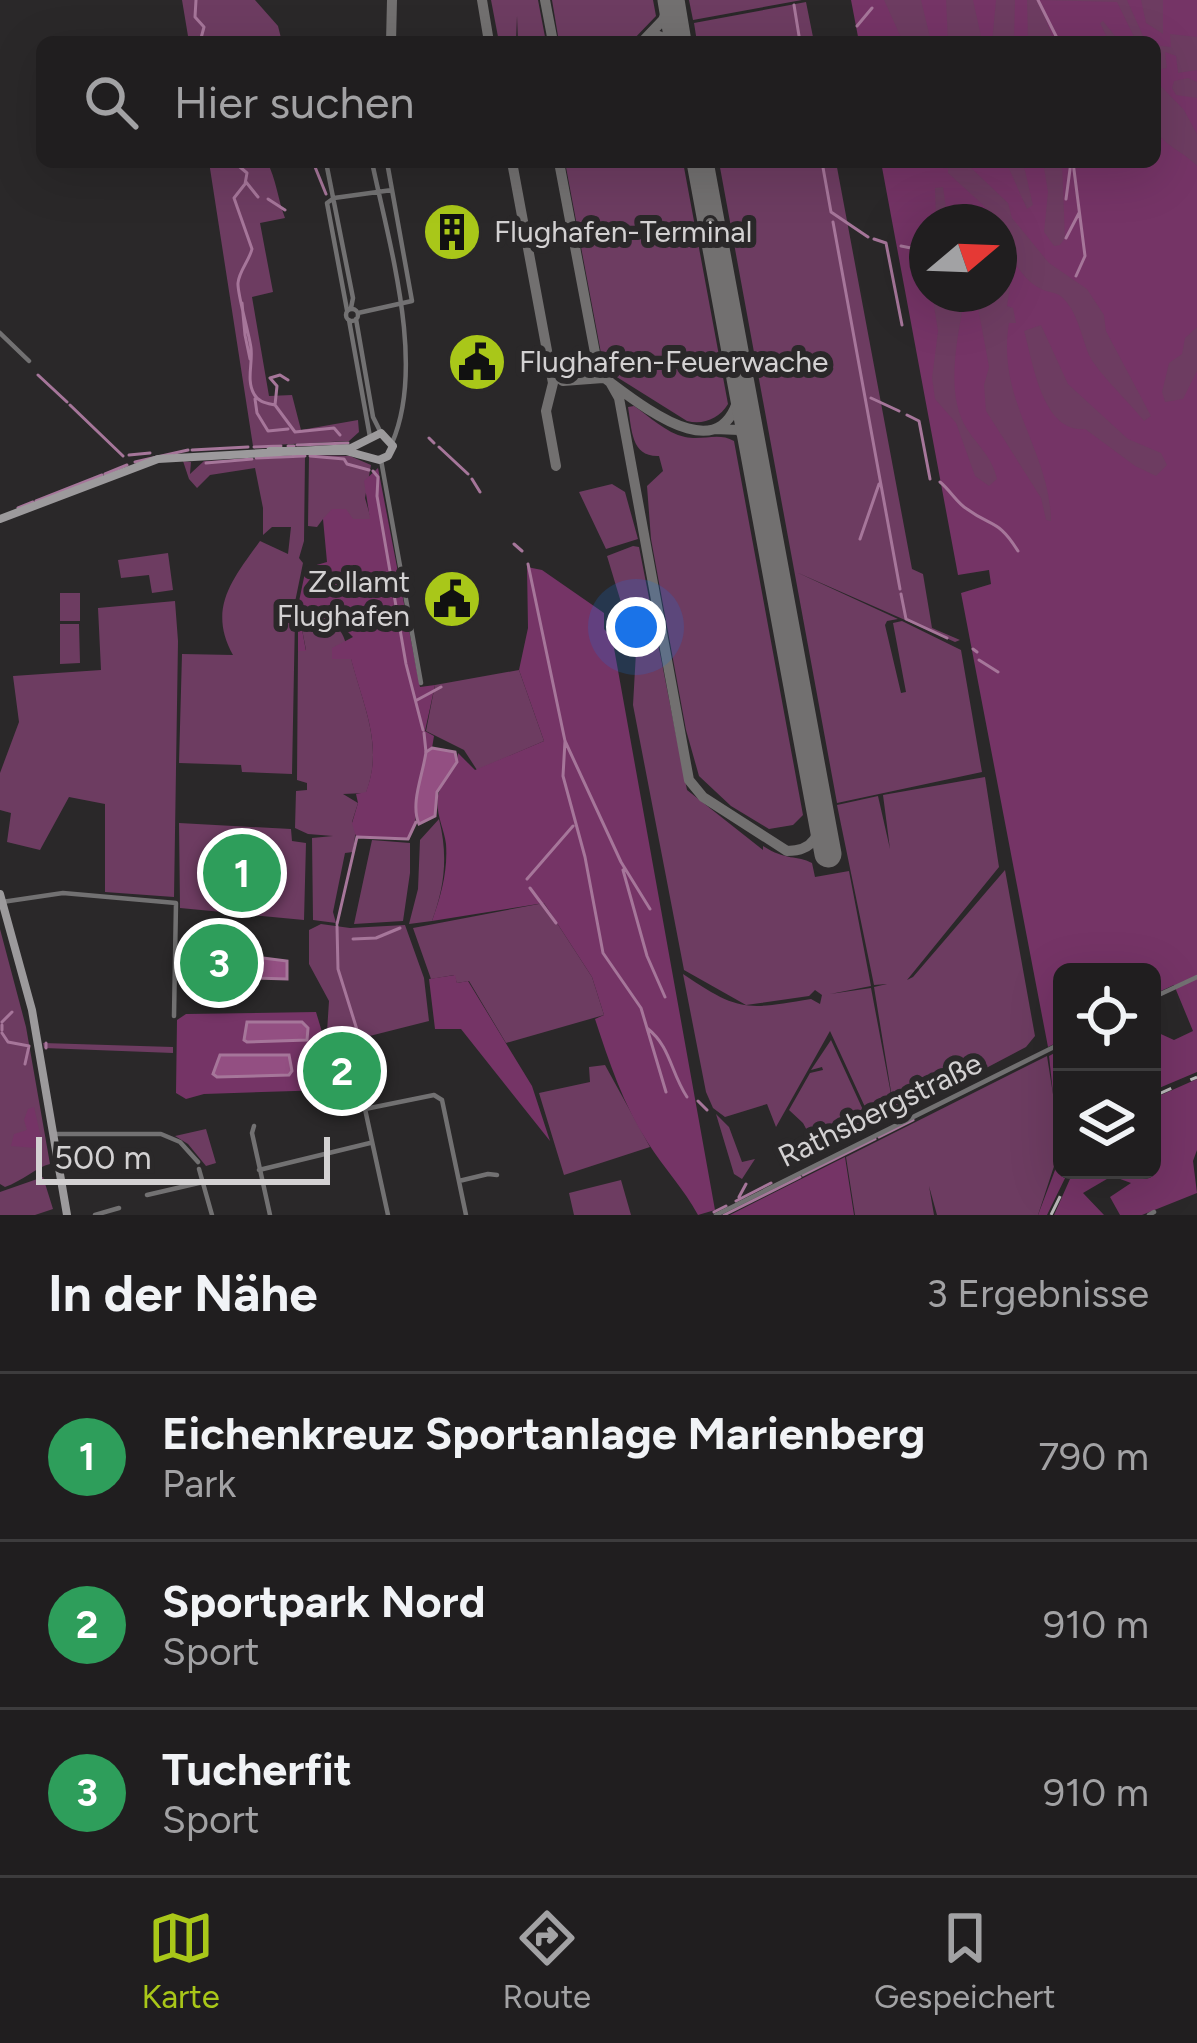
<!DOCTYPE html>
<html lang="de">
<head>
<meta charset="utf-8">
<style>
  body { margin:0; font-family:Figtree,sans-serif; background:#282728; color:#f1f3f6 }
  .controls { position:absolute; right:36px; bottom:36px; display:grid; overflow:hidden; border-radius:18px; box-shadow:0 12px 48px #0002 }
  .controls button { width:108px; height:108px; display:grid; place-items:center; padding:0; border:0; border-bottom:3px solid #3d3c3d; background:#201e1f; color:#f1f3f6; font:60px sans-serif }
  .compass { position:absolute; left:909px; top:204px; width:108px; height:108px; border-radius:50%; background:#201e1f; box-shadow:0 12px 48px #0002; rotate:71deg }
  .scale { position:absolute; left:36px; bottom:30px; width:294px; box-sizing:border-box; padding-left:12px; border:6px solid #d3d1d2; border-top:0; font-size:33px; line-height:42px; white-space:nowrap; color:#d3d1d2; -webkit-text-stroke:9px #2a2829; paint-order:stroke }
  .you { position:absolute; left:636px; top:627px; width:42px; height:42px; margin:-30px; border:9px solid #fff; border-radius:50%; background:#1a73e8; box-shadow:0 0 0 18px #1a73e833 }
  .badge { display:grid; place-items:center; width:78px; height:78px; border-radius:50%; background:#a9c719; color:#fff; font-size:39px; font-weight:700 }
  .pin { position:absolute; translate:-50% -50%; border:6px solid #fff; box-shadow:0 3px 12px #0006 }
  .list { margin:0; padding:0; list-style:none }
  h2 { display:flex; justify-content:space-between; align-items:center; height:156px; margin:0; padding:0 48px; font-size:51px }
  h2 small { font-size:39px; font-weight:400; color:#a2a2a4 }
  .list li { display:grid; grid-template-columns:78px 1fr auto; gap:36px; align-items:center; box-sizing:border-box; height:168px; padding:0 48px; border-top:3px solid #3d3c3d }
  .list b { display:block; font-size:45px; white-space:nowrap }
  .list p { margin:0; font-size:39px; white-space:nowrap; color:#a2a2a4 }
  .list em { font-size:39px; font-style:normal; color:#a2a2a4 }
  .icon { flex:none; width:66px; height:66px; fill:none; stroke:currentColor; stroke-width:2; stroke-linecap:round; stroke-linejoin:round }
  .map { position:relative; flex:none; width:1197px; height:1215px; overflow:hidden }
  .search { position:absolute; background:#201e1f; box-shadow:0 12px 48px #0002; left:36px; right:36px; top:36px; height:132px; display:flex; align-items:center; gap:30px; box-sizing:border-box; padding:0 42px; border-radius:18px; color:#a2a2a4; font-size:45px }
  .sheet { height:660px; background:#201e1f }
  nav { display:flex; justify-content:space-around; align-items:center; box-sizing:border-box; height:168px; border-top:3px solid #3d3c3d; background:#201e1f; font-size:33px; color:#a2a2a4 }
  nav a { display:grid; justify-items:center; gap:6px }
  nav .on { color:#a9c719 }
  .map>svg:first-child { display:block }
  .green { fill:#6d3c61; fill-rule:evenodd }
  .forest { fill:#753466; fill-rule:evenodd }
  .water { fill:#934f82; stroke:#a6769a; stroke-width:3 }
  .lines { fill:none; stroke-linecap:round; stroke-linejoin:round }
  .stream { stroke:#a6769a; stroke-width:3 }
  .taxiway { stroke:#727070; stroke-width:10 }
  .runway { stroke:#727070; stroke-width:27 }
  .street { stroke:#727172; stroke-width:4.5 }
  .secondary { stroke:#9c9a9c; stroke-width:8 }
  .rail { stroke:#b9b7b8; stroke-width:3; stroke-dasharray:21 21; stroke-linecap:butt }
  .labels { text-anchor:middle; stroke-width:12; stroke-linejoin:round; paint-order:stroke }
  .poi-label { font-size:30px; fill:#d3d1d2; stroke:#2a2829; text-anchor:start }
  .street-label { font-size:30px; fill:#d3d1d2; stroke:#2a2829 }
</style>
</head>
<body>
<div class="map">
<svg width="1197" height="1215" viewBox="0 0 1197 1215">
  <rect width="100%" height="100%" fill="#2a2829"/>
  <path class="green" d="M182,0h73l23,26 4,16h-93z
    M491,0h47l8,42h-28l-1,-26 -1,26h-17z
    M552,0h101l3,16 -25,26h-72z
    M689,0h113l-109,20z
    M854,0h314l29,27v464l-166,63 -99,-134 -48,-258h271v-120h-293zM927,222h72v72h-72z
    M806,2l8,40h-117l-3,-19z
    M209,162h58c9,16 11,38 18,56l-25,5 13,69 -21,5 17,99 23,-1 9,35 57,-10 1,12 -10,9 -96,5z
    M565,162h118l45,242c-9,15 -25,21 -41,17l-83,-52z
    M719,162h117l76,407 11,5 9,54 28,12 -5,2 -159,-70 102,47 -11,2 -2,4 16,68 5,-1 -13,-69 9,-2 59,29 21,122 -145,31z
    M634,406c15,10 32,27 51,31 18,4 33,-5 49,4l69,374 -10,10 -24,4 -38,-23 -32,-30 -13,-46 -35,-191 -4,-53 16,-15 -4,-15c-28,1 -27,-26 -31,-49z
    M309,455l41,1 21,9 -6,33 6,21h-48l-6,8 -9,-1z
    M305,457l-1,84 -5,17 4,5 -8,39 -6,1v13l6,1 -3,157 -50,-2 -1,-7 -62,-2 3,-109 51,1c-26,-47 0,-76 27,-114l28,13 3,-27h-19l-9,8v-27l-8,-40 -45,7 -13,13 -8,-9 -6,-18 8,1 -1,12 14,-13z
    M612,484l13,8 13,47 -32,10 -27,-57z
    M633,546l6,1 48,243 76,60v-4c23,15 34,9 49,17l3,14 34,-6 22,115 -41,8 41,-6 23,122 -4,9 -11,4 -8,-3 -41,-89 -54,96 -9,-23 -42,13 -12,-9 -7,-16 -23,-118c56,38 63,36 128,25l9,5 2,-9 -7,-5 -6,6 -63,9 -62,-35 -51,-265 3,-53 -29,-96z
    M168,553l5,37 -21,3 -3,-18 -28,3 -3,-18z
    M60,593h20v28h-20z
    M175,601l3,40 -4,256 -69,-5v-88l-36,-7 -29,53 -33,-8 4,-29 -11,-3v-37l19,-51 -6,-46 88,-6 -3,-62z
    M307,610c18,8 34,13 39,34l-14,15 19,-1c12,48 33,87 15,135l-23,1 15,9 -6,19 4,6 -3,24 -8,1 -12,59 3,11 -23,-3 -1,-82 21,-2 -25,-2 -13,-6 1,-37 11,-1v-7l-10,-3 1,-129 8,-1 -5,-26z
    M60,624h19l1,39 -20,1z
    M519,670l25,71 -67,29 -13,-20 -38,-19 9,-46z
    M985,777l14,90 -92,113 6,-3 92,-107 30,166 -9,11 -131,69 -21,-129 13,-3 -13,1 -37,-180 41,-9 12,53 -7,-54z
    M439,819c9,36 6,67 -7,102l-23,3 9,-35 2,-49z
    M179,823l112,6 1,12 14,2 -2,77 -124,-12z
    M372,840l38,3v30l-7,48 -49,3z
    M544,903l48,74 12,38 -98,28 -37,-62 -12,2 -3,-8 -23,4 -18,-51z
    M321,924l29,4 55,-3 19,53 5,43 -103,26 3,-46 -20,-37v-34z
    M0,929l26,98 24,137c-13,3 -28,17 -45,23l-5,-3z
    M831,1040l38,83 -2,6 -48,24 -16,-30 -14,-13 21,-37 13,-3 -1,-3 -11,3z
    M43,1043l130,4v6l-129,-5z
    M1047,1056l11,70 -1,31 -19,58h-101l-8,-29 5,29h-79l-9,-58z
    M605,1065l45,82 -86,28 -25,-82 51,-11 -1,-15z
    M716,1114l13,13 13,35 13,-3 -13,20 -8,-5z
    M206,1129l10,34 -10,3 -18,-22 -13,-8z
    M43,1177l10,32 -18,6h-35v-23z
    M621,1180l10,35h-57l-5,-22z"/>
  <path class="forest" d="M851,0h33l19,42h-44z
    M921,0h25l2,42h-20l2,-5z
    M973,0h23l-4,42h-16l5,-6z
    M1015,0h12l1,42h-14z
    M1039,0l78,2 19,39 8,-3 -17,-38h14l5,23 17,11v-34h34v37l-27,-3 1,13 -16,-2v-3h-35l-17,-21 -3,2 9,19h-55z
    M1165,52l11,4 2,17 19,-3v12l-9,-4 -14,3 -2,7 4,7 21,3v36l-13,-24 -29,-30v-9l12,-3z
    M1155,129c11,19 28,22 42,37v161l-12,11 -3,16 -13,9 -7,29 3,10 18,-3 14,-28v701l-45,19v-38l4,-3 -4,-20 22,10 19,-9 -19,-46 -22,10v-23h-90v68l-14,7 -87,-454 30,-9 -2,-14 -31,5 -77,-413h67v11l36,33 12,16h-48l-5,-35 -8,1 1,33 -9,1v72h5l6,37 -6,47 3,21 21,24 19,53 14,10 8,-7c-5,-22 -18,-32 -30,-50 -21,-33 -11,-84 -4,-122l-8,-6v-6l25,-1 -4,3 13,70 -5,18 2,26 55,87 5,22 5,1c-1,-71 -55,-121 -42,-198h7l-3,-15 -6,-2 4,-25 -12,-5v-49c10,22 18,51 42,62 3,2 15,4 18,6 18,13 22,41 30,60 7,16 41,48 55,66l7,-5 -45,-85 -2,-16 -17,-26 -38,-26 -37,-45 -4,-15 -43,-41h41l21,47 6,-4 -10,-43h20l5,30 -4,40 10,14 6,-1 5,-7 -3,-76h93zM1041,325l27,59 60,55 33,14 6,12 -11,11 -21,-10 -50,-37c-43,4 -52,-67 -61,-98z
    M378,468l42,219 15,-2 -10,46 9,5 -2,12 -6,4 -11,70 -6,18 -53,-3 -4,-14 6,-20 -2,-9 10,-2c18,-47 -3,-86 -15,-133h-19v-11l21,-11 -18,-18 -28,-9 -6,14 5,27h-8v-45l8,-38 21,-6 -4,-43 9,-10h14l7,10h17l-6,-38z
    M527,567l15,3 62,43v16l8,8 103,573 -17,5c-14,-26 -34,-47 -50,-72 -25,-39 -39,-81 -53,-124l9,-4 -12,-38 -48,-74 -112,18c9,-25 16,-50 14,-77 -2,-16 -11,-31 -8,-48 4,-17 19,-24 20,-43l17,17 69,-29 -25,-71 9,-42z
    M455,975l2,8 11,-2 64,105 18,55 -89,-112h-26l-6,-50z
    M316,1012l12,40 -7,9 6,29 -123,4 -18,5 -10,-6 1,-73 9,-6z
    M1062,1049v121h7l-22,45h-9l22,-58 1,-32 -5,-4 -7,-65z
    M1197,1079v71l-4,11 4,32 -55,22h-22l-10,-18 21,-14 -19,-7 -29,17 21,22h-50l20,-45h78v-71z
    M34,1107l7,31 -5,10 -25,-2 3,-12 13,-4 -3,-10 4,-11z
    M845,1157l9,58h-124z"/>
  <path class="water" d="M432,748l23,4 2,10 -20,30 -2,24 -16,8c-9,-21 4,-49 7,-72z
    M263,958l24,3v18l-33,-1 2,-12z
    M247,1022h55l6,6 -1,12 -60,2 -3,-2z
    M220,1055h69l3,16 -3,4 -72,2 -4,-3z"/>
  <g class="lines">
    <path class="stream" d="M196,0l-1,17 9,10 -4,15
      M1038,0l21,42
      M794,5l6,37
      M857,26l15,-18
      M864,41l36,-1
      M838,42l14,-1
      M234,162l13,11 -2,11 -11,14 18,51c-3,12 -13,22 -14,34 -1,10 11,50 13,65 2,15 -5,32 3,46 4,8 12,9 21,11l20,27 39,-4 6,7
      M313,162l13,32
      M822,162l9,50 37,25
      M1073,162l12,94 -9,20
      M246,182l12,15
      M268,199l17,11
      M1066,199l5,-37
      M833,222l67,367
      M1066,238l13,-25
      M874,239l12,4 16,82
      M901,246l10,2
      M242,303l3,32
      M245,335l5,24
      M38,375l29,27
      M871,398l28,13
      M255,399l2,14 11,18 20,-2
      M70,405l53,51
      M275,405l2,-19 -7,-8 10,-3 8,5
      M907,415l12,6 11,58
      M429,438l5,5
      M297,445l51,-2
      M288,446h6
      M254,447l27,-1
      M439,447l29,27
      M192,450l56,-3
      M129,455l21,-2
      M310,456l34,3
      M256,458l49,-2
      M344,459l3,5 22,6
      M135,462l53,-12
      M206,463l46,-4
      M373,471l5,6 -1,19 29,168 17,66
      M105,474l22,-9
      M472,479l8,13
      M940,482c10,8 17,21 27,27 26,19 31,10 51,42
      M36,501l66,-26
      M18,508l15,-6
      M860,539l19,-55
      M514,544l8,7
      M528,564l37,177 56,121 29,47
      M381,594l1,-15
      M901,594l5,25 41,19
      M973,649l4,3
      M979,660l19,12
      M417,700l24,-13
      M424,733l2,19
      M565,741l-2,35 22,81 18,96 38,55 25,84
      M623,870l24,86 18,41
      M527,879l46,-53
      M530,888l26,35
      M337,924l20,-87 51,2 8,-17
      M337,926l1,43 20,64
      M353,939l23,-1 24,-10
      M2,1022l10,-10
      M2,1025v5
      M647,1028c24,19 23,43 40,69
      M2,1033l6,9 21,4 -4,18
      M46,1048v-5
      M698,1101l9,9
      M879,1137l34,-17
      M803,1175l72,-36
      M739,1197l7,-13
      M736,1201l35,-18
      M714,1212l12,-6
      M724,1215l76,-38"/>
    <path class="taxiway" d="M482,0l7,42
      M545,0l8,42
      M649,37l7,-2 18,7
      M391,42l1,-42
      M642,42l21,-22 8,-19
      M512,162l41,221 -7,28 10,55
      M559,162l40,212c40,29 129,106 142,10
      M553,373l10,8 40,-3
      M610,382l9,16 70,382 14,17 84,54c27,0 35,-17 32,-42
      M715,429l24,1 15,22"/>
    <path class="runway" d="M671,0l7,42
      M700,162l128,692"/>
    <path class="street" d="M326,162l27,136 -2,10
      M372,162c17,82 54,203 20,281
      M334,198l-7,5 20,107
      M334,198l58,-8
      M346 315a6 6 0 1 1 12 0a6 6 0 1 1-12 0Z
      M358,313l54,-12 -25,-139
      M356,319l17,98 8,16
      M349,320l21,117
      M0,333l29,28
      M381,460l40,223
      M2,902l61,-9 113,10 -2,113
      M1152,998l45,-21
      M254,1126l-2,7 18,82
      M53,1134h108l19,8 18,20
      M199,1169l13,46
      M259,1170l111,-27
      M459,1181l29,-7 9,1
      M147,1195l56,-13
      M95,1215l24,-7
      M388,1215l-23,-106 69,-14 8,5 24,115
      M716,1215l346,-172
      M1149,1215l5,-3"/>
    <path class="secondary" d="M0,519l158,-60 193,-11 30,-15 12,13 -5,10 -9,4 -33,-9h-76
      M0,894l32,116 35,205"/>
    <path class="rail" d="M1152,1097l45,-20
      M1051,1215l22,-45"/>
  </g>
  <defs>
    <g id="building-disc" transform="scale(3)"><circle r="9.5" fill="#a9c719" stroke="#2a2829"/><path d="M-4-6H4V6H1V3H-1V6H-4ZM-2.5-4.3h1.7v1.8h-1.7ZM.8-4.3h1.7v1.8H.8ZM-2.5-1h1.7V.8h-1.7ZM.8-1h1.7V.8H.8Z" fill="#111"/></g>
    <g id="civic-disc" transform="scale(3)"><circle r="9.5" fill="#a9c719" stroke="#2a2829"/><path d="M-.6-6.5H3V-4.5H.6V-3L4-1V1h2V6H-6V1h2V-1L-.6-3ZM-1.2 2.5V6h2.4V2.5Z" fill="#111"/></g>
  </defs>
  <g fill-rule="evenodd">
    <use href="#building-disc" x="452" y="232"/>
    <use href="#civic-disc" x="477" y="362"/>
    <use href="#civic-disc" x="452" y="599"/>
  </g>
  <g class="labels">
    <g class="poi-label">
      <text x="494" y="242">Flughafen-Terminal</text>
      <text x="519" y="372">Flughafen-Feuerwache</text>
      <text x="410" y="592" text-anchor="end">Zollamt<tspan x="410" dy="34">Flughafen</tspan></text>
    </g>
    <g class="street-label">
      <text transform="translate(880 1110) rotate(-26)" y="10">Rathsbergstraße</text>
    </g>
  </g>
</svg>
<div class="controls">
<button><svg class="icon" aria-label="locate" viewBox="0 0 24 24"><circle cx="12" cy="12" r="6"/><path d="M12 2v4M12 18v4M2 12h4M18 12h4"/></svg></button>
<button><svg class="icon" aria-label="layers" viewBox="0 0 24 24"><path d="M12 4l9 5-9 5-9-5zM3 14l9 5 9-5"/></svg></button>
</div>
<svg class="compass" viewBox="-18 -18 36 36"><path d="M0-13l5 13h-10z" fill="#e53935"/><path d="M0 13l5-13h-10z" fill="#a2a2a4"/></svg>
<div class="scale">500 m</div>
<div class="you"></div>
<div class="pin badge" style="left:242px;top:873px;background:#2e9e5b">1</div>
<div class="pin badge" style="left:342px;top:1071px;background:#2e9e5b">2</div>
<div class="pin badge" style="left:219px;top:963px;background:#2e9e5b">3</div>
<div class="search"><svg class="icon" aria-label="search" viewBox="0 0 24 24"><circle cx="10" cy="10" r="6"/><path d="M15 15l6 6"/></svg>Hier suchen</div>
</div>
<section class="sheet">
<h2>In der Nähe<small>3 Ergebnisse</small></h2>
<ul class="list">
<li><span class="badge" style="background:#2e9e5b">1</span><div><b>Eichenkreuz Sportanlage Marienberg</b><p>Park</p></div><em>790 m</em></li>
<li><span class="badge" style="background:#2e9e5b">2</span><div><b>Sportpark Nord</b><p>Sport</p></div><em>910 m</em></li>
<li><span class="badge" style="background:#2e9e5b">3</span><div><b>Tucherfit</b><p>Sport</p></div><em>910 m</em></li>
</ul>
</section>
<nav>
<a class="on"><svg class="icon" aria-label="map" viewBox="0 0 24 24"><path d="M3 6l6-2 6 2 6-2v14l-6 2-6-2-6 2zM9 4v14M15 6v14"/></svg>Karte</a>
<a><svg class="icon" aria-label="directions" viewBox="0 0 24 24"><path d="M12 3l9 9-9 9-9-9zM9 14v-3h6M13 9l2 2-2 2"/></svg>Route</a>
<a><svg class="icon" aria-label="saved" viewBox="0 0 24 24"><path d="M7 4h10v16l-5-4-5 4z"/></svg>Gespeichert</a>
</nav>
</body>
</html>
